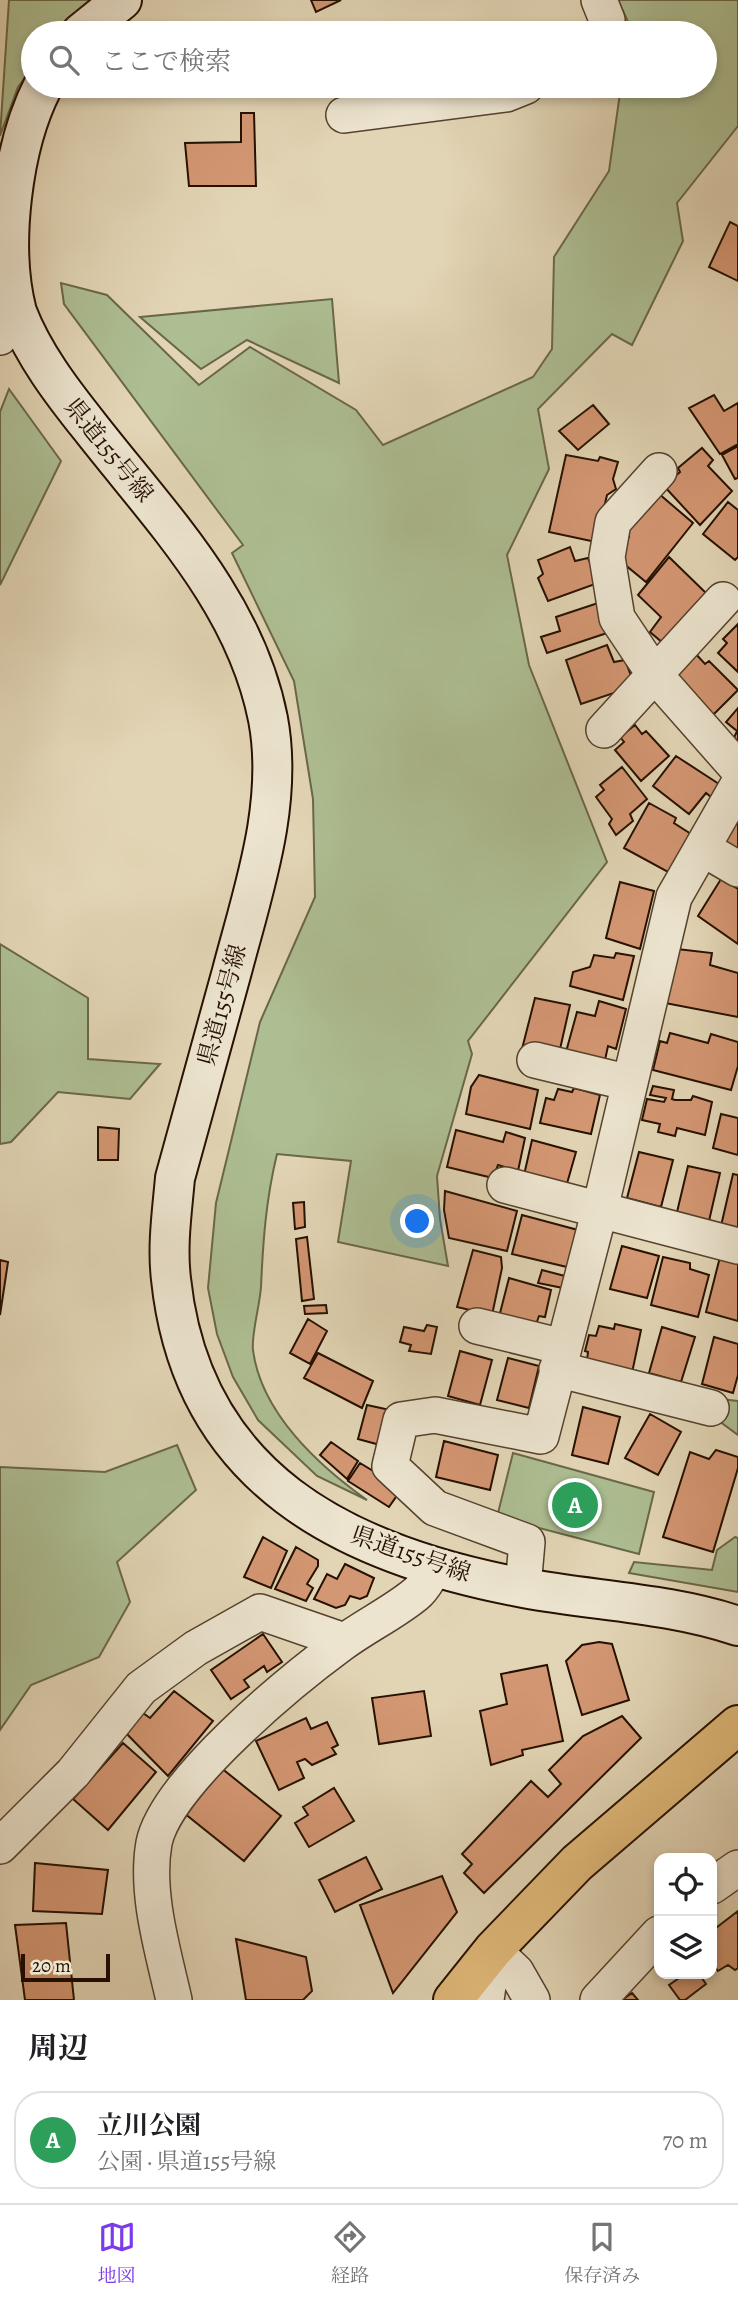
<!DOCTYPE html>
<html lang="ja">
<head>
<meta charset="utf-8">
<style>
  body { margin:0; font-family:Alegreya,"Noto Serif JP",serif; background:#f2f2f2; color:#202124 }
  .controls { position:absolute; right:21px; bottom:21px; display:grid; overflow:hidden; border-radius:14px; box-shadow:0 4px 10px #0003 }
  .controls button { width:63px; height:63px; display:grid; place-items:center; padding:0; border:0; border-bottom:2px solid #e0e0e0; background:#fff; color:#202124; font:35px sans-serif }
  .scale { position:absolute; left:21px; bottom:18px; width:89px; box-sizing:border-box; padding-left:7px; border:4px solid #261000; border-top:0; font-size:19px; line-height:24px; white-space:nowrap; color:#261000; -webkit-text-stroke:5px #ece4cf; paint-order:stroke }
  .you { position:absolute; left:418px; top:1222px; width:24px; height:24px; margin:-18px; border:5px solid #fff; border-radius:50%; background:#1a73e8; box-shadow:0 0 0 10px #1a73e833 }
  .badge { display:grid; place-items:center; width:46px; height:46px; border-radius:50%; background:#7c3aed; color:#fff; font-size:23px; font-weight:700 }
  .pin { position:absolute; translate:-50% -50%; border:4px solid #fff; box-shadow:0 2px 7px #0006 }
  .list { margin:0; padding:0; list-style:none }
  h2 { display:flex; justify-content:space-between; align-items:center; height:91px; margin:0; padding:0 28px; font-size:30px }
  h2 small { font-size:23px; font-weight:400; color:#757577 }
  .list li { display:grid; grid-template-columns:46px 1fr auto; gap:21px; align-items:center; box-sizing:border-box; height:98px; margin:0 14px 14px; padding:0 14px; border:2px solid #e0e0e0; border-radius:28px }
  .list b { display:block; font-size:26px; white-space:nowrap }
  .list p { margin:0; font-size:23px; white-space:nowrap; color:#757577 }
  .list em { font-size:23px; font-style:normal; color:#757577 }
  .icon { flex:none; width:38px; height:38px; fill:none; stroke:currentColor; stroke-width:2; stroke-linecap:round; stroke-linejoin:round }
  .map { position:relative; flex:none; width:738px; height:2000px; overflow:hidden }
  .search { position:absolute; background:#fff; box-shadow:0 4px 10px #0003; left:21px; right:21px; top:21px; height:77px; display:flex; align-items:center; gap:18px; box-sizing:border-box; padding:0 24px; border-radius:38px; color:#757577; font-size:26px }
  .sheet { height:203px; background:#fff }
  nav { display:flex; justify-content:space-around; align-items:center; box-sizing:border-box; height:98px; border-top:2px solid #e0e0e0; background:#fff; font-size:19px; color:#757577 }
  nav a { display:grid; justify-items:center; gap:4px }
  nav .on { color:#7c3aed }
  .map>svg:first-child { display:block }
  .green { fill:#adbe92; stroke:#6a6749; stroke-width:2 }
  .building { fill:#d49773; stroke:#261000; stroke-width:2 }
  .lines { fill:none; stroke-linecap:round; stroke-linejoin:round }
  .minor-casing { stroke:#55412d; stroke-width:38 }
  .secondary-casing { stroke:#261000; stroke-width:42 }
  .primary-casing { stroke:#261000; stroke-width:42 }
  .minor { stroke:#ece4cf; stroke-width:35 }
  .secondary { stroke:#ece4cf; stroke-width:38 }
  .primary { stroke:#e1ba7a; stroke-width:38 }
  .labels { text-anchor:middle; stroke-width:7; stroke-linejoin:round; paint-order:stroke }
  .street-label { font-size:24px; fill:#261000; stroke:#ece4cf }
</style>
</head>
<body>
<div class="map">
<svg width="738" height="2000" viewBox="0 0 738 2000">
  <rect width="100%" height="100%" fill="#e2d5b5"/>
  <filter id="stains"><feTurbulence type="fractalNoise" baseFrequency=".00286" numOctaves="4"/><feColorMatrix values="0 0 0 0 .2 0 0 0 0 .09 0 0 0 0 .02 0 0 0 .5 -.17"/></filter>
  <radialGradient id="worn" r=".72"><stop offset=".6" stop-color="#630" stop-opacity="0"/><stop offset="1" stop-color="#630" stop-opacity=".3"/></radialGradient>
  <path class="green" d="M9,0h84l-34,33h-26v34l-15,20 -18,49z
    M618,0h120v126l-61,77 6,38 -51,104 -20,-11 -74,75 11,60 -42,86 22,110 78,197 -139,179 4,13 -35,122 3,43 8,47 -110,-24 13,-81 -74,-7c-11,45 -14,87 -16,133 -1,17 -10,49 -8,63 8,63 66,116 114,150l-50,-24 -59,-56 -25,-43 -16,-43 -9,-46 8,-85 44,-181 55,-125 -2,-98 -19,-118 -62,-128 11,-8 -179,-241 -3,-21 46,12 92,90 51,-38 106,63 27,35 150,-68 19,-28 2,-92 55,-86 12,-85h84v-53h-77l1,-9z
    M332,299l7,84 -92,-43 -46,29 -61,-52z
    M9,389l52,72 -61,124v-173z
    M0,944l88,54v61l72,5 -30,35 -72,-7 -47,50 -11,2z
    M721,1399l17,2v34l-23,-17z
    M177,1445l19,45 -79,72 13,40 -31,55 -68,28 -31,45v-263l105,5z
    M513,1453l141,39 -15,62 -142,-37z
    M735,1537l3,1v54l-109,-19 5,-11 78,8 5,-20z"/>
  <path class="building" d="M311,0h30l-25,12z
    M241,113h13l2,73h-67l-4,-43 56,-1z
    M730,222l8,4v55l-29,-14z
    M714,395l10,16 14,-8v41l-18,10 -31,-46z
    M593,405l16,19 -31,26 -19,-19z
    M738,446v32l-3,1 -13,-24z
    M702,448l11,12 -5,6 24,25 -32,34 -36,-39 16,-14 -2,-4z
    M566,455l32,6 2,-4 18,5 -5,17 3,10 -9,6 -11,47 -47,-10z
    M658,493l35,30 -47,59 -28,-23 1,-10 10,-12 -3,-3z
    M728,502l10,8v47l-3,3 -32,-26z
    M570,547l5,14 13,-3 10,25 -50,18 -10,-23 5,-4 -5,-14z
    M669,557l38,37 -44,49 -13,-11 11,-15 -23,-22z
    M604,601l9,30 -66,22 -6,-16 19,-6 -4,-14z
    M738,624v48l-20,-19 9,-10 -4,-4z
    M607,645l7,17 11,-2 10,26 -54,18 -15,-44z
    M694,652l11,12 4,-3 29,29 -29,29 -33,-43z
    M738,708v33l-4,-3 3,-7 -11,-9z
    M635,725l7,9 4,-3 23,25 -28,25 -26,-31 9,-8 -4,-5z
    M676,756l43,28 -8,13 -5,-4 -17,21 -36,-28z
    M622,767l25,32 -17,15 3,7 -17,14 -7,-11 3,-5 -16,-22 8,-7 -4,-5z
    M649,803l27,15 -2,5 17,11 -23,38 -44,-24z
    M738,820v33l-13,-11z
    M721,879l17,10v55l-40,-28z
    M620,882l34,9 -14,58 -34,-11z
    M677,949l35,4 -2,12 28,8v44l-73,-14z
    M616,953l18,3 -11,44 -53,-14 3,-14 17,-5 4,-12 20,3z
    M535,998l35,7 -12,53 -36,-9z
    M599,1001l27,8 -10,40 -8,-3 -3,14 -39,-8 11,-40 18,4z
    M670,1033l38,10 3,-9 27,8v24l-7,24 -78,-20 7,-29 7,2z
    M479,1075l59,15 -8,39 -64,-15 5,-27z
    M653,1086l21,4 -2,9 3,1h16l2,-4 19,6 -7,33 -28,-7 -2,8 -17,-4 2,-8 -18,-4 5,-21 17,3 2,-4 -16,-3z
    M574,1088l26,7 -9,39 -51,-11 6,-25 8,2 4,-11 14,3z
    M721,1114l17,4v37l-25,-7z
    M98,1127l21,2 -1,31h-20z
    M456,1130l47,12 3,-10 19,6 -7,33 -20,-6 -5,13 -46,-11z
    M532,1140l44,12 -10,35 -42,-12z
    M639,1152l34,8 -12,47 -34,-9z
    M688,1166l32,7 -11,48 -32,-9z
    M733,1174l5,1v54l-17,-3z
    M445,1191l72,20 -10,40 -58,-13 -5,-28z
    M304,1202l1,25 -10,2 -2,-26z
    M522,1215l56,15 -11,37 -55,-13z
    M307,1237l7,62 -12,2 -6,-62z
    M622,1246l37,10 -12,42 -37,-9z
    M473,1250l28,7 1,11 -10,47 -35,-8z
    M663,1257l27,6v6l19,6 -11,42 -47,-12z
    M720,1257l18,5v59l-32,-9z
    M0,1260l8,2 -8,53z
    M542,1270l23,6 -2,12 -25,-5z
    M509,1278l42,12 -6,27 -6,-1 -5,14 -35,-13z
    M326,1305l1,8 -22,1 -1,-8z
    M308,1319l19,12 -17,33 -20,-11z
    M615,1324l26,6 -9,43 -45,-13 1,-8 -3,-1 4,-16 7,1 3,-10 15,3z
    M427,1325l10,2 -6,27 -22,-3 2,-6 -11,-3 4,-15 20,4z
    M662,1327l33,10 -14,45 -32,-9z
    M714,1337l24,7v31l-5,18 -31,-9z
    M460,1351l32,9 -12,45 -32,-9z
    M318,1353l55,28 -11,27 -58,-30z
    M508,1358l31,8 -10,42 -32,-8z
    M367,1405l23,5 -10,35 -22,-6z
    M583,1407l37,10 -12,47 -36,-9z
    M650,1414l31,18 -23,43 -33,-17z
    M444,1441l54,14 -8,35 -54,-13z
    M331,1442l27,19 -11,18 -27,-24z
    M716,1450l22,7v11l-25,84 -50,-15 27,-85 19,7z
    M360,1463l18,11 20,20 -9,13 -41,-26z
    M263,1537l24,14 -16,37 -27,-11z
    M296,1547l22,13v6l-11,18 6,4 -7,13 -31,-12z
    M345,1564l29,14 -7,18 -7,3 -10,-3 -5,9 -9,3 -22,-9 13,-25 10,5z
    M263,1634l19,28 -15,10 -3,-6 -20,14 5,7 -18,12 -20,-29z
    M599,1642l13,2 17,56 -47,15 -16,-54 16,-16z
    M547,1665l16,76 -41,9 1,5 -32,10 -11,-54 27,-7 -6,-30z
    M174,1691l39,30 -45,55 -48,-49 13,-21 17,12z
    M424,1691l7,45 -52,8 -7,-46z
    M622,1716l19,22 -157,155 -20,-20 8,-9 -10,-10 69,-73 17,16 13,-13 -12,-14 34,-34z
    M306,1718l5,11 16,-7 11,23 -6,3 4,6 -24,11 -7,-6 -8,3 7,16 -25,12 -23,-49z
    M123,1743l33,29 -48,58 -35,-31z
    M220,1767l61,49 -37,45 -60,-48z
    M334,1788l20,33 -45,26 -14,-24 13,-8 -5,-8z
    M366,1857l16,32 -47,23 -16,-32z
    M35,1863l73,7 -6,44 -69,-3z
    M442,1876l15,36 -64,81 -33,-88z
    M738,1911v57l-3,2 -7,-5 -10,6 -6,-9v-31z
    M66,1923l8,77h-49l-10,-75z
    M236,1939l70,18 6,34 -9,9h-57z
    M685,1974h14l7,10 -21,16h-5l-11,-15z
    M632,1993l6,7h-16z"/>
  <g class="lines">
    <g class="minor-casing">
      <path id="minor" d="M599,0l8,20 -3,13
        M344,115l162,-21 20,-8
        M0,337l17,-25
        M659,471l-46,51 -6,35 10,61 38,57 83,94
        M604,730l119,-130
        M702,848l36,21
        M535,1060l95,23
        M505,1185l233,61
        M477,1326l86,21
        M557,1369l154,39
        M523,1587l4,-45 -92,-34 -45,-42 11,-46 34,-5 106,21 59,-227 74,-312 64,-112
        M0,1846l73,-73 68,-85 55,-40 64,-36 84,29
        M712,1886l26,-18
        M493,1950l23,22 16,28
        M174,2000c-11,-49 -29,-107 -20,-157 12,-60 138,-163 187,-199 24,-18 52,-31 75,-50 8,-6 13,-18 19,-26
        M486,2000l7,-50
        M598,2000l61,-66"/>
    </g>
    <g class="secondary-casing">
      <path id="secondary" d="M81,33l41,-33
        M43,86c-31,60 -43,161 -26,226 16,42 45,80 73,115 71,91 155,175 178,292 16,84 -15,172 -36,252 -19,69 -38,138 -57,207 -3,34 -8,67 -4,101 21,200 174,276 353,309 71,13 146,15 214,38"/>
    </g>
    <g class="primary-casing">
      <path id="primary" d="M453,2000l40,-50 84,-87 161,-138"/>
    </g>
    <use href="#minor" class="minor"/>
    <use href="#secondary" class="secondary"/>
    <use href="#primary" class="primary"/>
  </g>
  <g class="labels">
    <g class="street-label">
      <text transform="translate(109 450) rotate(51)" y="8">県道155号線</text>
      <text transform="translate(222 1005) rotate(-75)" y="8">県道155号線</text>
      <text transform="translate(411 1554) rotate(19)" y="8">県道155号線</text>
    </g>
  </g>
  <rect width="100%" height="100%" filter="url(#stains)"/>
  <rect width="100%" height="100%" fill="url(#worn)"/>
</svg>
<div class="controls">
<button><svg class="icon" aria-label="locate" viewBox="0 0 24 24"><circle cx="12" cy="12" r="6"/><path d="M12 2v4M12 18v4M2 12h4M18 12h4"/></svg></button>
<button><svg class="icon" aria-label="layers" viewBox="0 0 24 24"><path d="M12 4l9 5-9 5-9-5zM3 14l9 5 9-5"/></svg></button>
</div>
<div class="scale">20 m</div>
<div class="you"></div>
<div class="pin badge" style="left:575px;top:1505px;background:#2e9e5b">A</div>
<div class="search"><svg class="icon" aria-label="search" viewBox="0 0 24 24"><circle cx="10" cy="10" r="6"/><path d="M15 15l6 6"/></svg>ここで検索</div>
</div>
<section class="sheet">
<h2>周辺<small></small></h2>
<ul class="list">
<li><span class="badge" style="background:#2e9e5b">A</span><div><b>立川公園</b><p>公園 · 県道155号線</p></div><em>70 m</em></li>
</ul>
</section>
<nav>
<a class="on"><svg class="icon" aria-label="map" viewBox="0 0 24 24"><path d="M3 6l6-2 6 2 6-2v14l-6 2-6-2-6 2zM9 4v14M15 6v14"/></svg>地図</a>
<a><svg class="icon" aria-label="directions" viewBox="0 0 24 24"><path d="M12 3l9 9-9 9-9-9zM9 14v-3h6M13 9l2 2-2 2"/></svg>経路</a>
<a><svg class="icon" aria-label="saved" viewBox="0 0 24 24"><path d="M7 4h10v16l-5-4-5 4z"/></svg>保存済み</a>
</nav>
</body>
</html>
